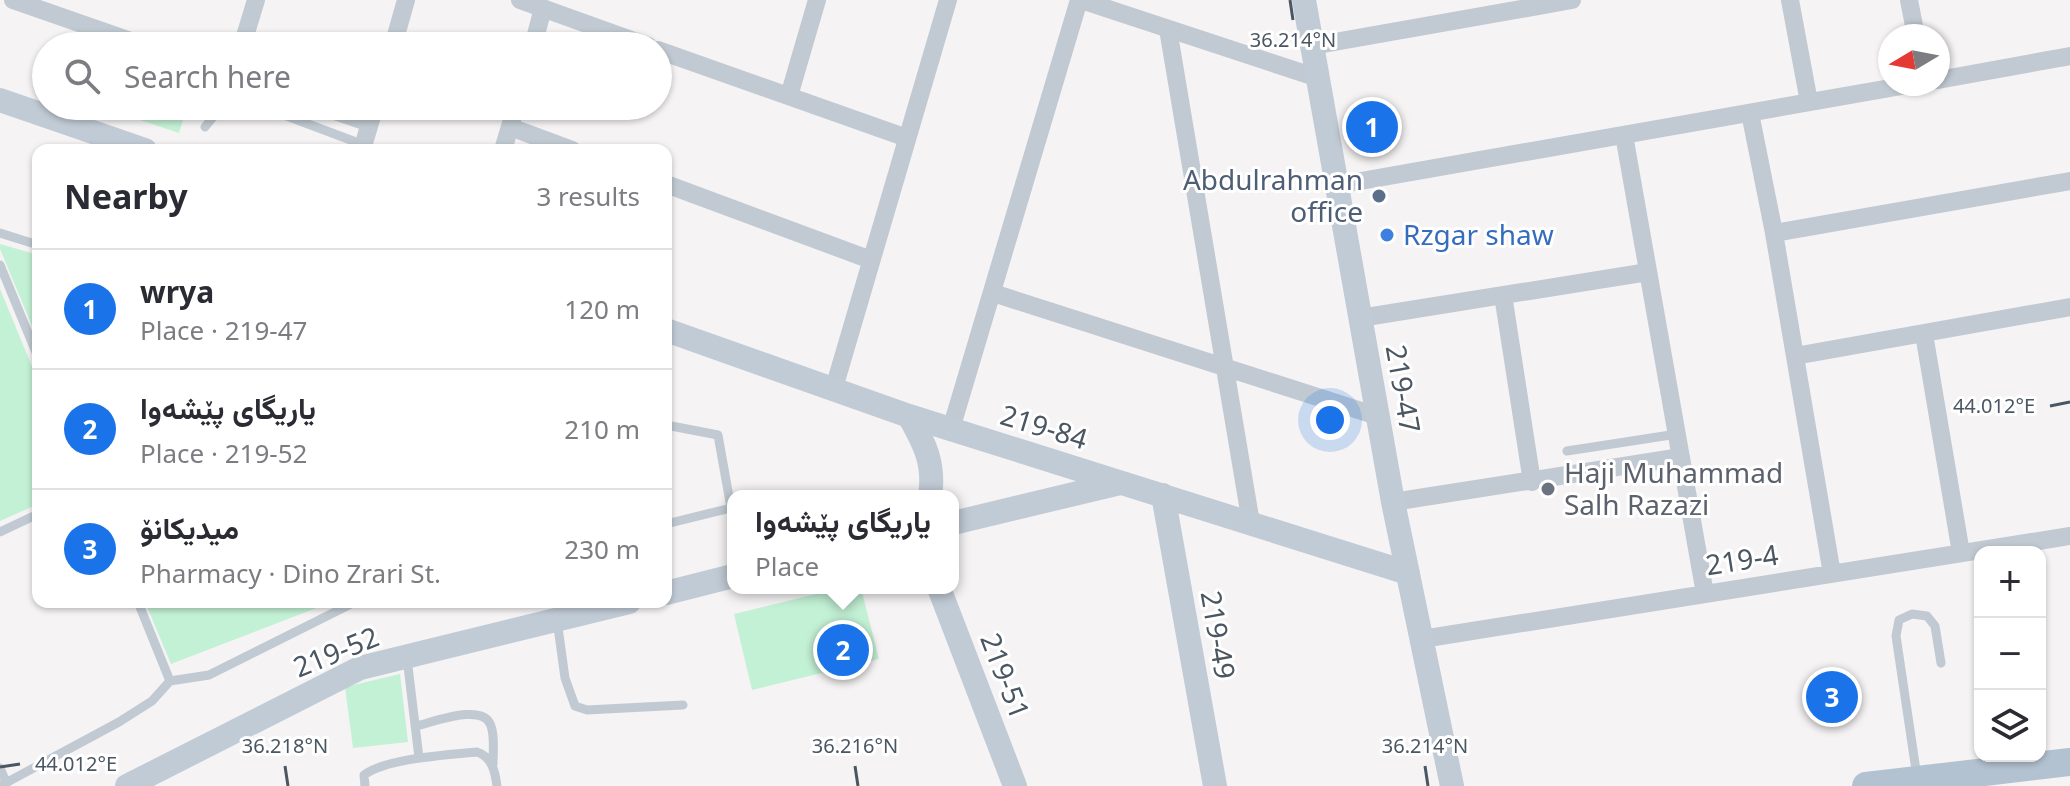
<!DOCTYPE html>
<html lang="en">
<head>
<meta charset="utf-8">
<style>
  body { margin:0; font-family:"Noto Sans",Vazirmatn,sans-serif; background:#f2f2f3; color:#2b2b33 }
  .controls { position:absolute; right:24px; bottom:24px; display:grid; overflow:hidden; border-radius:16px; box-shadow:0 2px 6px #0004 }
  .controls button { width:72px; height:72px; display:grid; place-items:center; padding:0; border:0; border-bottom:2px solid #e1e1e2; background:#fff; color:#2b2b33; font:40px sans-serif }
  .compass { position:absolute; left:1878px; top:24px; width:72px; height:72px; border-radius:50%; background:#fff; box-shadow:0 2px 6px #0004; rotate:260deg }
  .you { position:absolute; left:1330px; top:420px; width:28px; height:28px; margin:-20px; border:6px solid #fff; border-radius:50%; background:#1a73e8; box-shadow:0 0 0 12px #1a73e833 }
  .badge { display:grid; place-items:center; width:52px; height:52px; border-radius:50%; background:#1a73e8; color:#fff; font-size:26px; font-weight:700 }
  .pin { position:absolute; translate:-50% -50%; border:4px solid #fff; box-shadow:0 2px 8px #0006 }
  .popup { position:absolute; left:727px; top:490px; width:232px; height:104px; box-sizing:border-box; display:grid; place-content:center; border-radius:16px; background:#fff; filter:drop-shadow(0 2px 6px #0005); font-size:26px; white-space:nowrap; color:#7c7c81 }
  .popup b { font-size:30px; color:#2b2b33 }
  .popup::after { content:''; position:absolute; left:50%; top:100%; margin-left:-16px; border:16px solid transparent; border-top-color:#fff }
  .list { margin:0; padding:0; list-style:none }
  h2 { display:flex; justify-content:space-between; align-items:center; height:104px; margin:0; padding:0 32px; font-size:34px }
  h2 small { font-size:26px; font-weight:400; color:#7c7c81 }
  .list li { display:grid; grid-template-columns:52px 1fr auto; gap:24px; align-items:center; box-sizing:border-box; height:120px; padding:0 32px; border-top:2px solid #e1e1e2 }
  .list b { display:block; font-size:30px; white-space:nowrap }
  .list p { margin:0; font-size:26px; white-space:nowrap; color:#7c7c81 }
  .list em { font-size:26px; font-style:normal; color:#7c7c81 }
  .icon { flex:none; width:44px; height:44px; fill:none; stroke:currentColor; stroke-width:2; stroke-linecap:round; stroke-linejoin:round }
  .map { position:relative; flex:none; width:2070px; height:786px; overflow:hidden }
  .search { position:absolute; background:#fff; box-shadow:0 2px 6px #0004; left:32px; top:32px; width:640px; height:88px; display:flex; align-items:center; gap:20px; box-sizing:border-box; padding:0 28px; border-radius:44px; color:#7c7c81; font-size:30px }
  .panel { position:absolute; background:#fff; box-shadow:0 2px 6px #0004; left:32px; top:144px; width:640px; height:464px; border-radius:16px }
  .map>svg:first-child { display:block }
  .green { fill:#c3f1d5 }
  .lines { fill:none; stroke-linecap:round; stroke-linejoin:round }
  .lane { stroke:#c1cad2; stroke-width:9 }
  .street { stroke:#c1cad2; stroke-width:18 }
  .secondary { stroke:#c1cbd6; stroke-width:24 }
  .primary { stroke:#b3c2d1; stroke-width:28 }
  .ticks { fill:none; stroke:#4a5661; stroke-width:3 }
  .service-dot { fill:#5c6f8a; stroke:#fff; stroke-width:3 }
  .shop-dot { fill:#3f7fe0; stroke:#fff; stroke-width:3 }
  .worship-dot { fill:#6b7280; stroke:#fff; stroke-width:3 }
  .labels { text-anchor:middle; stroke-width:6; stroke-linejoin:round; paint-order:stroke }
  .service-label { font-size:28px; fill:#4e5e75; stroke:#fff; text-anchor:end }
  .shop-label { font-size:28px; fill:#366cbe; stroke:#fff; text-anchor:start }
  .street-label { font-size:28px; fill:#4a5661; stroke:#fff }
  .worship-label { font-size:28px; fill:#5b616d; stroke:#fff; text-anchor:start }
  .ticks-label { font-size:20px; text-anchor:middle; fill:#4a5661; stroke:#fff; stroke-width:6; stroke-linejoin:round; paint-order:stroke }
</style>
</head>
<body>
<div class="map">
<svg width="2070" height="786" viewBox="0 0 2070 786">
  <rect width="100%" height="100%" fill="#f5f3f3"/>
  <path class="green" d="M98,106h89l-8,27z
    M0,244l38,11v85l-38,-91z
    M0,289l38,92v123l-38,17z
    M840,588h21l18,71 -127,31 -18,-76z
    M145,602h187l-161,62z
    M400,674l8,68 -55,6 -8,-61z"/>
  <g class="lines">
    <path class="lane" d="M260,106l104,39
      M205,127l17,-21
      M0,233l38,12
      M0,265l38,92
      M666,425l52,10 13,73 -65,16
      M1567,451l110,-17
      M0,532l38,-18
      M138,602l32,79
      M557,620l8,58 10,28 12,4 96,-5
      M407,658l12,100
      M416,726c18,-4 68,-24 75,0 4,11 2,26 2,38
      M0,768l6,14
      M1917,777l-21,-141 3,-16 13,-6 15,2 8,10 6,37
      M0,786l119,-64 33,-21 18,-20 39,-6 146,-73
      M365,786l-1,-11c23,-17 83,-20 113,-23 15,5 18,19 20,34"/>
    <path class="street" d="M13,0l132,46
      M520,0l128,46
      M1081,0l237,78
      M1790,0l19,102
      M1909,0l7,36
      M1168,29l83,494
      M242,46l14,-46
      M393,46l13,-46
      M533,46l10,-38
      M1312,46l260,-46
      M658,50l249,88
      M1938,80l132,-24
      M789,96l28,-96
      M320,106l50,17
      M1750,113l24,120 58,341
      M510,127l62,23
      M1624,135l81,459
      M362,150l13,-44
      M503,150l13,-44
      M666,184l205,76
      M1338,185l575,-101
      M1774,233l296,-52
      M993,293l384,123
      M1503,295l29,187
      M1360,318l288,-46
      M1924,334l37,219
      M1795,356l275,-49
      M834,388l114,-388
      M951,429l128,-429
      M1393,502l288,-45
      M1422,639l648,-103"/>
    <path class="secondary" d="M1304,0l89,502 59,284
      M0,100l145,50
      M666,330l243,86 499,157
      M909,416c16,28 26,48 21,80
      M1163,495l52,291
      M953,523l167,-40
      M939,588l76,198
      M666,593l67,-17
      M127,786l233,-118 269,-66"/>
    <path class="primary" d="M1866,786l204,-24"/>
  </g>
  <path class="ticks" d="M1290,0l3,20M2050,406l20,-4M285,766l3,20M855,766l3,20M1425,766l3,20M0,767l20,-3"/>
  <circle class="service-dot" cx="1379" cy="196" r="8"/>
  <circle class="shop-dot" cx="1387" cy="235" r="8"/>
  <circle class="worship-dot" cx="1548" cy="489" r="8"/>
  <g class="labels">
    <g class="service-label">
      <text x="1363" y="190">Abdulrahman<tspan x="1363" dy="32">office</tspan></text>
    </g>
    <g class="shop-label">
      <text x="1403" y="245">Rzgar shaw</text>
    </g>
    <g class="street-label">
      <text transform="translate(1403 389) rotate(80)" y="10">219-47</text>
      <text transform="translate(1044 427) rotate(17)" y="10">219-84</text>
      <text transform="translate(1742 560) rotate(-9)" y="10">219-4</text>
      <text transform="translate(1218 635) rotate(80)" y="10">219-49</text>
      <text transform="translate(336 652) rotate(-22)" y="10">219-52</text>
      <text transform="translate(1005 676) rotate(69)" y="10">219-51</text>
    </g>
    <g class="worship-label">
      <text x="1564" y="483">Haji Muhammad<tspan x="1564" dy="32">Salh Razazi</tspan></text>
    </g>
  </g>
  <g class="ticks-label">
    <text x="1293" y="47">36.214°N</text>
    <text x="1994" y="413">44.012°E</text>
    <text x="285" y="753">36.218°N</text>
    <text x="855" y="753">36.216°N</text>
    <text x="1425" y="753">36.214°N</text>
    <text x="76" y="771">44.012°E</text>
  </g>
</svg>
<div class="controls">
<button>+</button>
<button>−</button>
<button><svg class="icon" aria-label="layers" viewBox="0 0 24 24"><path d="M12 4l9 5-9 5-9-5zM3 14l9 5 9-5"/></svg></button>
</div>
<svg class="compass" viewBox="-18 -18 36 36"><path d="M0-13l5 13h-10z" fill="#e53935"/><path d="M0 13l5-13h-10z" fill="#7c7c81"/></svg>
<div class="you"></div>
<div class="pin badge" style="left:1372px;top:127px">1</div>
<div class="pin badge" style="left:843px;top:650px">2</div>
<div class="popup"><b>یاریگای پێشەوا</b>Place</div>
<div class="pin badge" style="left:1832px;top:697px">3</div>
<div class="search"><svg class="icon" aria-label="search" viewBox="0 0 24 24"><circle cx="10" cy="10" r="6"/><path d="M15 15l6 6"/></svg>Search here</div>
<section class="panel">
<h2>Nearby<small>3 results</small></h2>
<ul class="list">
<li><span class="badge">1</span><div><b>wrya</b><p>Place · 219-47</p></div><em>120 m</em></li>
<li><span class="badge">2</span><div><b>یاریگای پێشەوا</b><p>Place · 219-52</p></div><em>210 m</em></li>
<li><span class="badge">3</span><div><b>میدیکانۆ</b><p>Pharmacy · Dino Zrari St.</p></div><em>230 m</em></li>
</ul>
</section>
</div>
</body>
</html>
